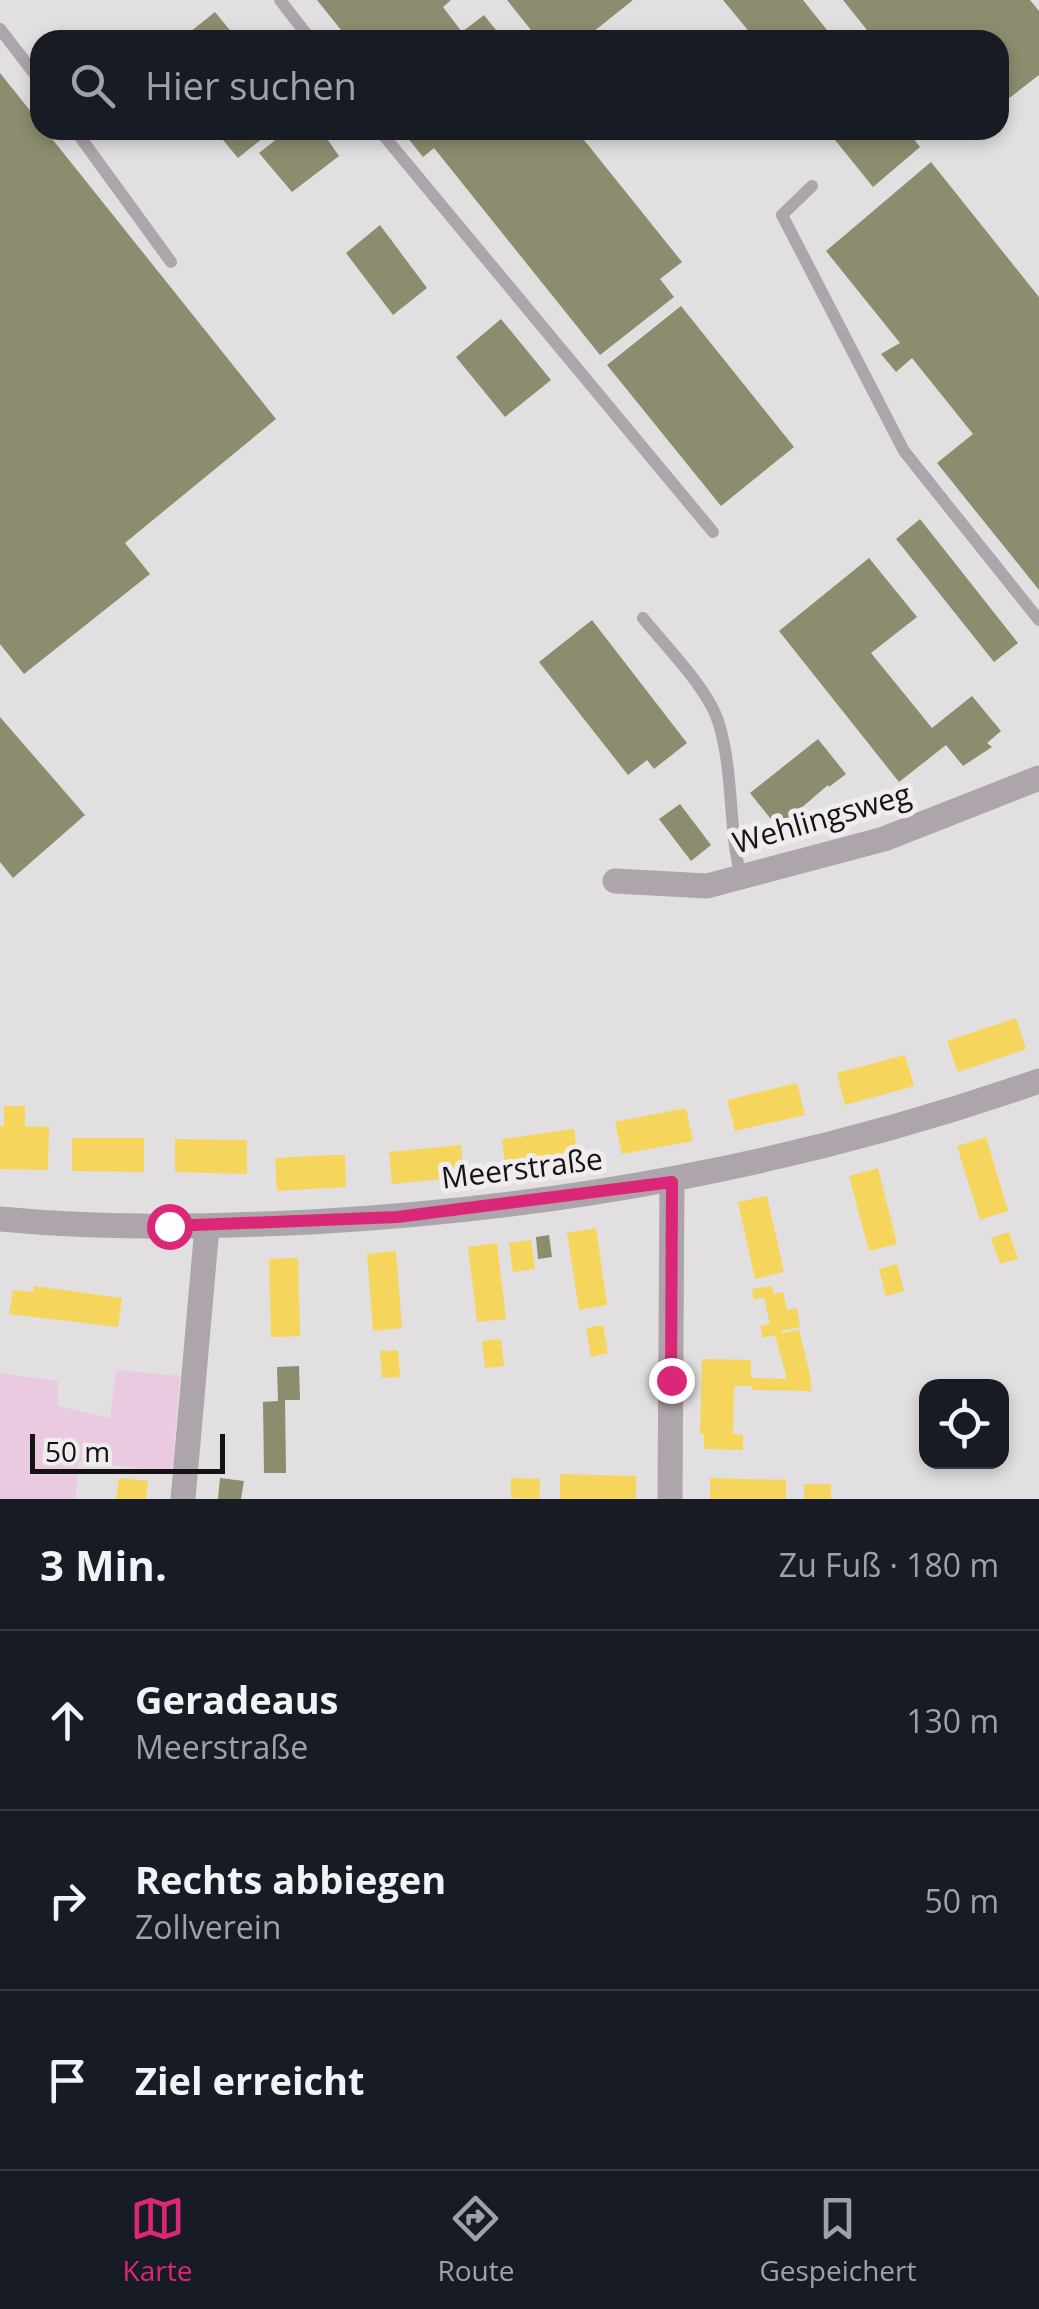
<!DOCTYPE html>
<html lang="de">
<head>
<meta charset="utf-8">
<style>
  body { margin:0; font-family:"Open Sans",sans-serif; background:#242831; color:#f1f3f6 }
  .controls { position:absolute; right:30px; bottom:30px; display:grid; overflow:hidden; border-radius:20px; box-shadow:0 5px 15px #0003 }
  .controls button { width:90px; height:90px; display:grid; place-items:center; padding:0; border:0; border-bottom:2px solid #363941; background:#171b24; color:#f1f3f6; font:50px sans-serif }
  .scale { position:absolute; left:30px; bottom:25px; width:195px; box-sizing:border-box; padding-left:10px; border:5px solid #141213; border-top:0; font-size:28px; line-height:35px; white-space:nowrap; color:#141213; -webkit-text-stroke:8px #f0ebef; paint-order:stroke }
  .stop { position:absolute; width:30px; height:30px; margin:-22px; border:8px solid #db2777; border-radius:50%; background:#fff }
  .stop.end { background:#db2777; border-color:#fff; box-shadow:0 2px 10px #0008 }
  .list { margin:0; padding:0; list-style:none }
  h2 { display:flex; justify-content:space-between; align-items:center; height:130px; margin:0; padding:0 40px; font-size:42px }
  h2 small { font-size:32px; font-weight:400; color:#9ea1a6 }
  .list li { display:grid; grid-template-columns:65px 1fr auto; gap:30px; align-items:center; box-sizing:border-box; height:180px; padding:0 40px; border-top:2px solid #363941 }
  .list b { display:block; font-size:38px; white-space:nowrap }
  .list p { margin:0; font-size:32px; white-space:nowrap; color:#9ea1a6 }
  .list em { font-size:32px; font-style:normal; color:#9ea1a6 }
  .icon { flex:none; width:55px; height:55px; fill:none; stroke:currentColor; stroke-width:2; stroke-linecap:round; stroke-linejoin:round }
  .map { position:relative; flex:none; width:1039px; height:1499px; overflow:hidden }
  .search { position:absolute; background:#171b24; box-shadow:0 5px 15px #0003; left:30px; right:30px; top:30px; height:110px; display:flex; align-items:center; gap:25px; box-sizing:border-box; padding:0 35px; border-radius:30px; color:#9ea1a6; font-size:38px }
  .sheet { height:670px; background:#171b24 }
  nav { display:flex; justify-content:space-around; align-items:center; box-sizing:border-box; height:140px; border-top:2px solid #363941; background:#171b24; font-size:28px; color:#9ea1a6 }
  nav a { display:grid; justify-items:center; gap:5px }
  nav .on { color:#db2777 }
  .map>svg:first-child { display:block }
  .green { fill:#e9cae1 }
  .homes { fill:#f6d55c }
  .industry { fill:#8c8c6e }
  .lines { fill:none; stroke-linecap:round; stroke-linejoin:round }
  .lane { stroke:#aea4ab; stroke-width:12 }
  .street { stroke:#aea4ab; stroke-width:25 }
  .route { stroke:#db2777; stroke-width:12 }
  .labels { text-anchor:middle; stroke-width:10; stroke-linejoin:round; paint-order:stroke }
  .street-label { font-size:30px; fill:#141213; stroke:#f0ebef }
</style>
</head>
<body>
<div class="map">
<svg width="1039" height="1499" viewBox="0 0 1039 1499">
  <rect width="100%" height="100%" fill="#e2dfe1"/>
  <path class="green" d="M116,1370l64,6 -8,96 -93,-11 -4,38h-75v-126l58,8v25l52,12z"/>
  <path class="homes" d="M1016,1018l10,31 -68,23 -11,-31z
    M905,1055l9,31 -69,19 -8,-32z
    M797,1083l8,32 -70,16 -8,-31z
    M4,1106h21v20l24,1 -1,43 -48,-1v-43h4z
    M686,1108l7,33 -71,13 -7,-32z
    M574,1129l4,32 -72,10 -4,-32z
    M986,1137l22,74 -28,9 -23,-74z
    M72,1138h72v34l-72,-1z
    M175,1139l72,1v34l-72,-2z
    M461,1145l3,32 -72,7 -3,-32z
    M329,1155h16l1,32 -69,4 -2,-33z
    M878,1168l19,76 -28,7 -20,-75z
    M767,1196l17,76 -29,7 -17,-77z
    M596,1228l11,77 -28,5 -12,-77z
    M1009,1232l9,27 -18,5 -9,-26z
    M531,1240l4,29 -22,3 -4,-29z
    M497,1243l9,76 -29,3 -9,-75z
    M396,1251l6,77 -29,3 -6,-77z
    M298,1258l2,78 -29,1 -2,-78z
    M897,1264l7,27 -18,5 -7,-27z
    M34,1286l88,12 -4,29 -109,-13 4,-24 20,2z
    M772,1286l1,8 10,-2 4,18 10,-2 3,19 -19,4 1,2 17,-3 12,49v12l-59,-1v-4h-18l-1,48 10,1v15l-39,-1v-15h-4l2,-75 49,1v18l36,1 -12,-44 -12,3 -3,-12 10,-2 -6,-27 -10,3 -2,-11z
    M603,1325l5,28 -17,4 -5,-29z
    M501,1339l3,27 -19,2 -3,-27z
    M398,1350l2,27 -18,1 -2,-27z
    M560,1474l76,2v23h-76z
    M119,1478l29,3 -2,18h-30z
    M511,1478l29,1 -1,20 -28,-1z
    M710,1478l76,2v19h-76z
    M804,1484h27v15h-27z"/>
  <path class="industry" d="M317,0h134l-8,7 19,25 22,-17 20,25h-155z
    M507,0h126l-50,40h-44z
    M723,0h80l32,40h-79z
    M843,0h187l9,11v64l-40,31v-66h-124z
    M215,12l23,28h-58z
    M0,73l40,50v7h5l231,289 -151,124 25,31 -126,100 -24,-30z
    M236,130h37l-35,28 -15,-18z
    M288,130h33l18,26 -47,36 -33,-39z
    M416,130h160l106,132 -22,17 14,18 -74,58 -166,-207 -11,9 -16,-20z
    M827,130h80l13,17 -47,40z
    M931,162l108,135v293l-102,-127 36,-29 -61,-76 -16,14 -15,-18 19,-11 -74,-92z
    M380,225l47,63 -34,27 -47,-62z
    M681,306l113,141 -73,59 -114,-141z
    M501,319l50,61 -46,37 -49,-60z
    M920,519l98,124 -24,19 -98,-123z
    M869,558l48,59 -46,36 61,75 40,-32 29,35 -14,12 5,4 -29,19 -17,-21 -47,37 -120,-151z
    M592,620l95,123 -33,26 -7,-9 -19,15 -89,-113z
    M0,717l85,98 -72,63 -13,-16z
    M818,739l28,35 -17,13 -1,-2 -50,43 -28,-35z
    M680,804l31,41 -20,16 -32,-42z
    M549,1235l3,22 -14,2 -2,-22z
    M299,1366l1,34h-15l1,73h-22l-1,-71 15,-1 -1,-34z
    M220,1478l24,3 -3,18h-23z"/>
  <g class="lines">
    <path class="lane" d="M280,0l31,40
      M0,29l40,52
      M75,130l96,132
      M379,130l334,402
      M812,186l-30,29 122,236 135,169
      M643,618c23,29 66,71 76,106 15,50 9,103 22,153"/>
    <path class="street" d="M615,881l92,5 177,-47 155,-61
      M0,1219c104,10 207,8 311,3 251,-14 490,-58 728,-141
      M183,1499l24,-272
      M670,1499l2,-318"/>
  </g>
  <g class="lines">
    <path class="route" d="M169,1226l228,-9 275,-35 -1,198"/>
  </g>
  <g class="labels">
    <g class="street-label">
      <text transform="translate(822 819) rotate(-16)" y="10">Wehlingsweg</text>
      <text transform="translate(522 1169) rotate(-7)" y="10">Meerstraße</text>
    </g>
  </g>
</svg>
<div class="controls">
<button><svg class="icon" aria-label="locate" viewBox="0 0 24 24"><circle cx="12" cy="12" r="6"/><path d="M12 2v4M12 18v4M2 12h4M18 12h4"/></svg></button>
</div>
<div class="scale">50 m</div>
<div class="stop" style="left:169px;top:1226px"></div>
<div class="stop end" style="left:671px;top:1380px"></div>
<div class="search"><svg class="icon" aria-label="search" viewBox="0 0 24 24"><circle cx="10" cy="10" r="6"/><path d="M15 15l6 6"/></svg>Hier suchen</div>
</div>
<section class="sheet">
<h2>3 Min.<small>Zu Fuß · 180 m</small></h2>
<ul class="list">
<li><svg class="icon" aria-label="ahead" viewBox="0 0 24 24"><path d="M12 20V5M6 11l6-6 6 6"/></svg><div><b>Geradeaus</b><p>Meerstraße</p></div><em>130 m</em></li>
<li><svg class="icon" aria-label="right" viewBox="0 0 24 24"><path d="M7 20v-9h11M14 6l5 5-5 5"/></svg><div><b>Rechts abbiegen</b><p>Zollverein</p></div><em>50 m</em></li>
<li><svg class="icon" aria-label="arrive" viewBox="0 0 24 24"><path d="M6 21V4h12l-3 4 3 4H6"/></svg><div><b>Ziel erreicht</b></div></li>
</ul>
</section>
<nav>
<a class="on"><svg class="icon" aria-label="map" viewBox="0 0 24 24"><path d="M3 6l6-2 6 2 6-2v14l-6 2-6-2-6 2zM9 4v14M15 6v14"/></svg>Karte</a>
<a><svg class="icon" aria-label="directions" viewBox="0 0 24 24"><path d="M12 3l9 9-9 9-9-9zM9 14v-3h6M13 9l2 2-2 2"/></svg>Route</a>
<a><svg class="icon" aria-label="saved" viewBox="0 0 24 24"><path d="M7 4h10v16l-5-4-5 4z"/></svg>Gespeichert</a>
</nav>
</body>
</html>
